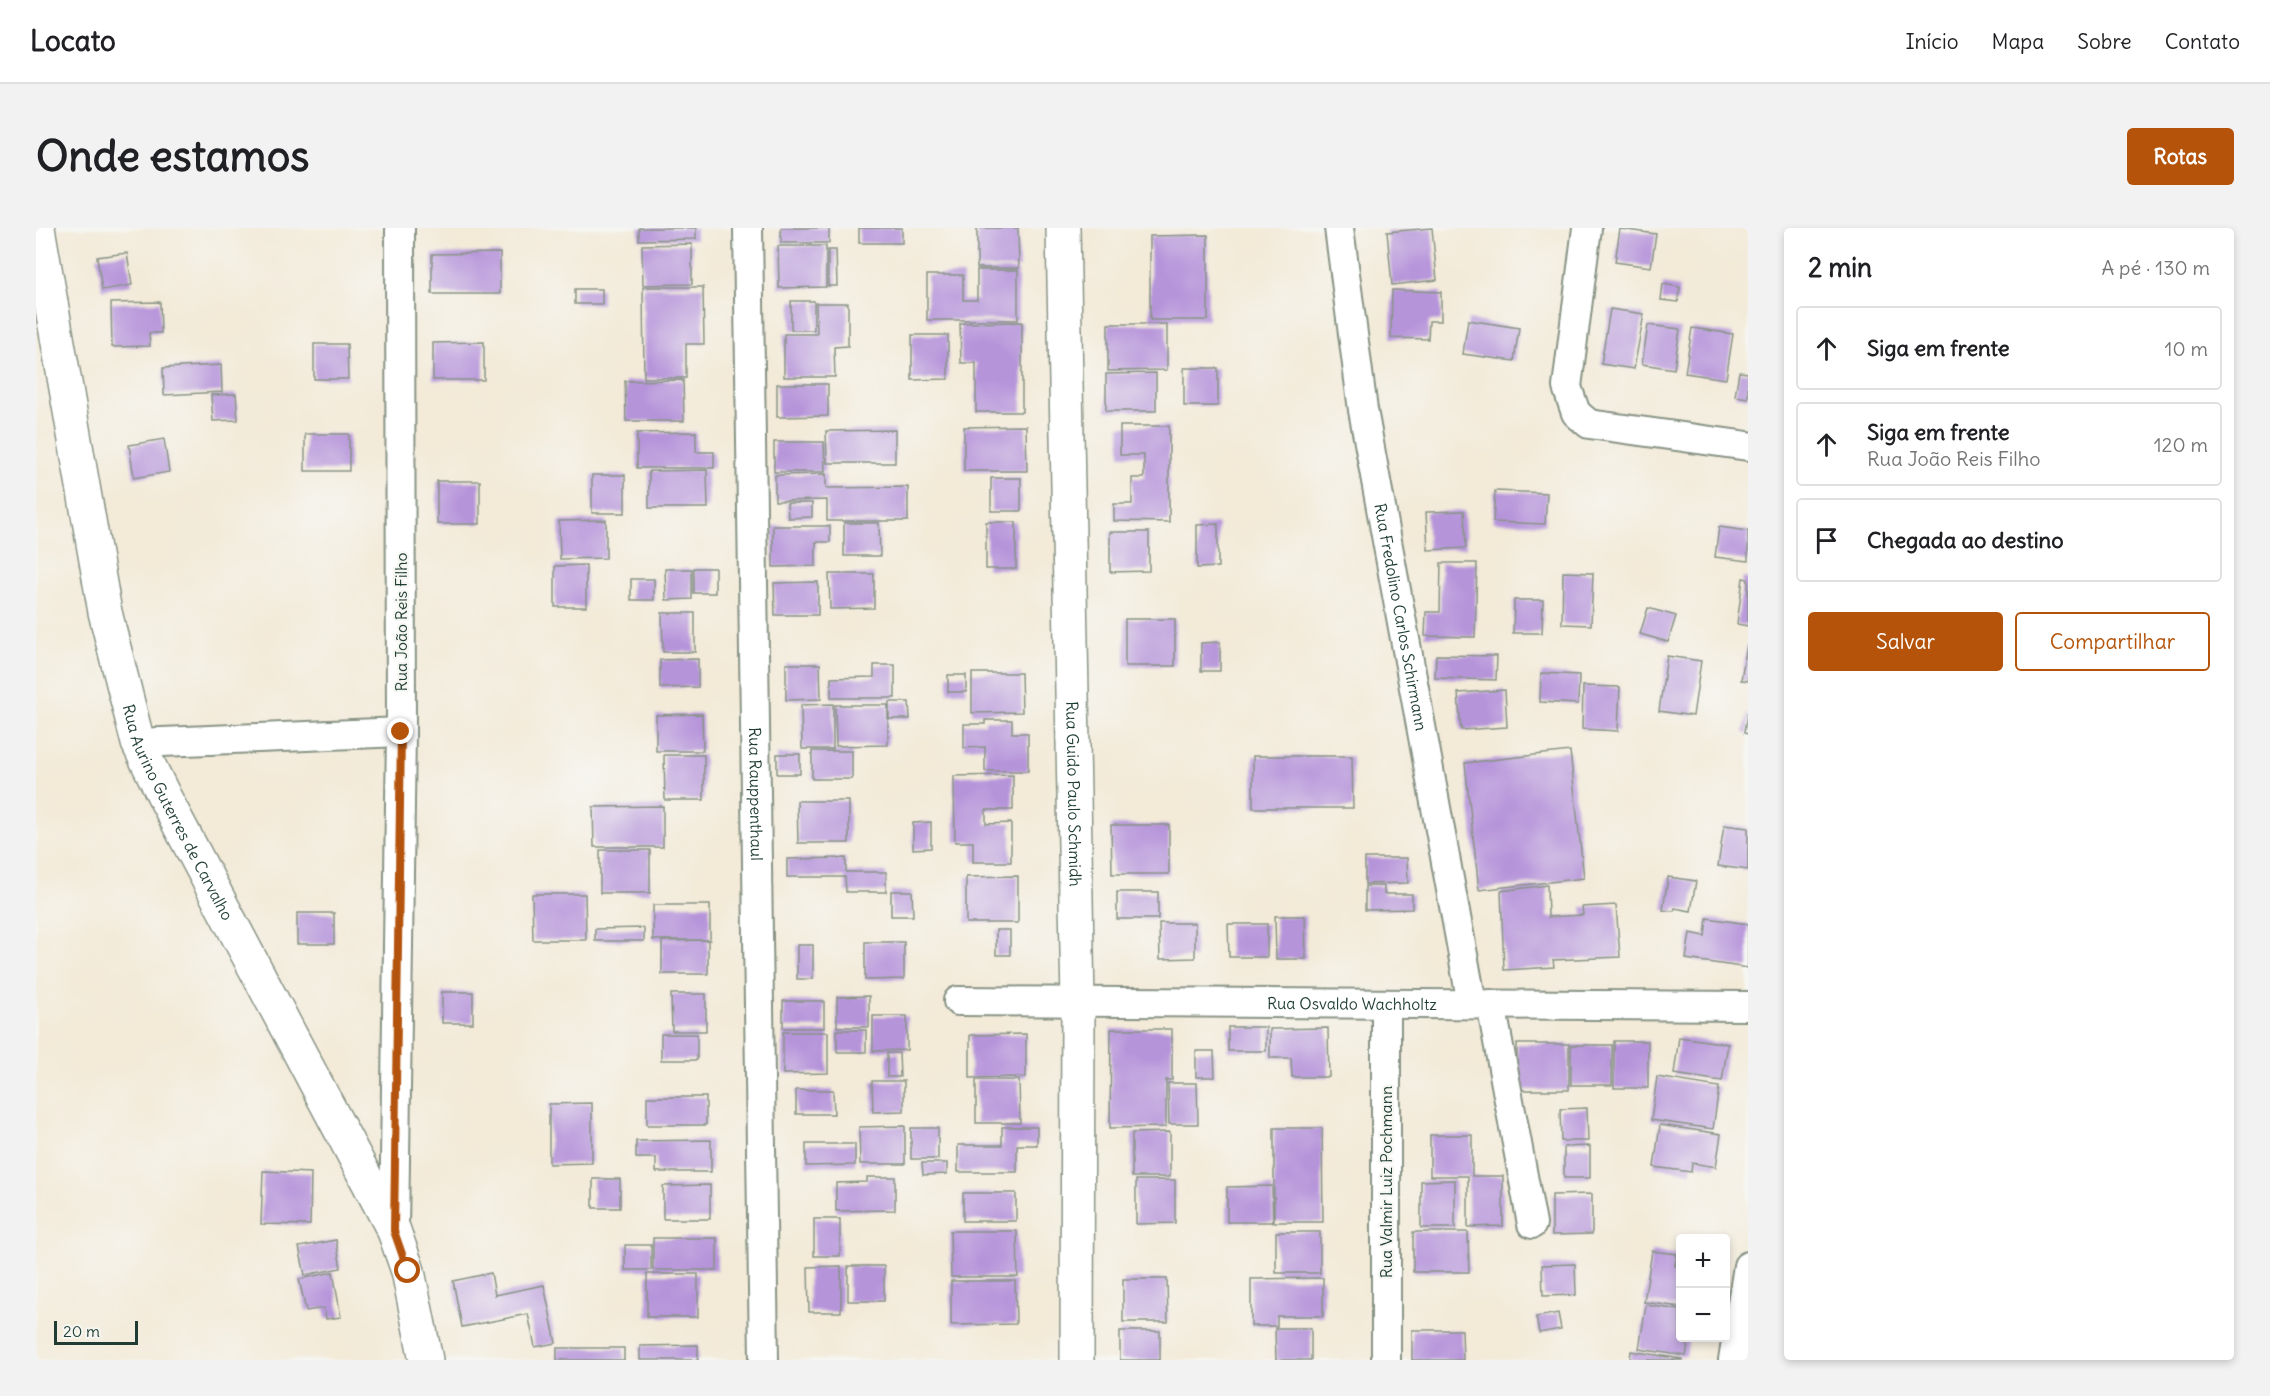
<!DOCTYPE html>
<html lang="pt">
<head>
<meta charset="utf-8">
<style>
  body { margin:0; font-family:Delius,sans-serif; background:#f2f2f2; color:#202124 }
  .controls { position:absolute; right:18px; bottom:18px; display:grid; overflow:hidden; border-radius:6px; box-shadow:0 3px 9px #0003 }
  .controls button { width:54px; height:54px; display:grid; place-items:center; padding:0; border:0; border-bottom:2px solid #e0e0e0; background:#fff; color:#202124; font:30px sans-serif }
  .scale { position:absolute; left:18px; bottom:15px; width:84px; box-sizing:border-box; padding-left:6px; border:3px solid #1f3d34; border-top:0; font-size:16px; line-height:21px; white-space:nowrap; color:#1f3d34; -webkit-text-stroke:4px #f6f6f2; paint-order:stroke }
  .stop { position:absolute; width:18px; height:18px; margin:-14px; border:4px solid #b45309; border-radius:50%; background:#fff }
  .stop.end { background:#b45309; border-color:#fff; box-shadow:0 2px 6px #0008 }
  .list { margin:0; padding:0; list-style:none }
  h2 { display:flex; justify-content:space-between; align-items:center; height:78px; margin:0; padding:0 24px; font-size:26px }
  h2 small { font-size:20px; font-weight:400; color:#757577 }
  .list li { display:grid; grid-template-columns:39px 1fr auto; gap:18px; align-items:center; box-sizing:border-box; height:84px; margin:0 12px 12px; padding:0 12px; border:2px solid #e0e0e0; border-radius:6px }
  .list b { display:block; font-size:22px; white-space:nowrap }
  .list p { margin:0; font-size:20px; white-space:nowrap; color:#757577 }
  .list em { font-size:20px; font-style:normal; color:#757577 }
  .actions { display:flex; gap:12px; padding:18px 24px }
  .actions a { flex:1; padding:14px 0; border:2px solid #b45309; border-radius:6px; text-align:center; font-size:21px; color:#b45309 }
  .actions .main { background:#b45309; color:#fff }
  .icon { flex:none; width:33px; height:33px; fill:none; stroke:currentColor; stroke-width:2; stroke-linecap:round; stroke-linejoin:round }
  .map { position:relative; flex:none; width:1712px; height:1132px; overflow:hidden; border-radius:6px }
  header { display:flex; align-items:center; gap:36px; box-sizing:border-box; height:84px; padding:0 30px; background:#fff; border-bottom:2px solid #e0e0e0 }
  header strong { font-size:28px }
  nav { display:flex; gap:33px; margin-inline-start:auto; font-size:21px }
  .intro { display:flex; align-items:center; justify-content:space-between; box-sizing:border-box; height:144px; padding:0 36px }
  h1 { margin:0; font-size:42px }
  .button { padding:15px 27px; border-radius:6px; background:#b45309; color:#fff; font-size:21px; font-weight:700 }
  main { display:flex; gap:36px; padding:0 36px }
  aside { flex:1; background:#fff; border-radius:6px; box-shadow:0 3px 9px #0003 }
  .map>svg:first-child { display:block }
  .building { fill:#b694da }
  .lines { fill:none; stroke-linecap:round; stroke-linejoin:round }
  .street-casing { stroke:#899486; stroke-width:32 }
  .secondary-casing { stroke:#899486; stroke-width:36 }
  .street { stroke:#fff; stroke-width:28 }
  .secondary { stroke:#fff; stroke-width:33 }
  .route { stroke:#b45309; stroke-width:8 }
  .labels { text-anchor:middle; stroke-width:4.5; stroke-linejoin:round; paint-order:stroke }
  .street-label { font-size:16px; fill:#1f3d34; stroke:#f6f6f2 }
</style>
</head>
<body>
<header>
<strong>Locato</strong>
<nav><a>Início</a><a>Mapa</a><a>Sobre</a><a>Contato</a></nav>
</header>
<div class="intro"><h1>Onde estamos</h1><a class="button">Rotas</a></div>
<main>
<div class="map">
<svg width="1712" height="1132" viewBox="0 0 1712 1132">
  <rect width="100%" height="100%" fill="#f6f6f2"/>
  <filter id="ink" filterUnits="userSpaceOnUse"><feTurbulence type="fractalNoise" baseFrequency=".0167" numOctaves="2"/><feDisplacementMap in="SourceGraphic" scale="12" xChannelSelector="R" yChannelSelector="G"/><feConvolveMatrix kernelMatrix="1 2 1 2 8 2 1 2 1" color-interpolation-filters="sRGB"/></filter>
  <filter id="wash" filterUnits="userSpaceOnUse"><feTurbulence type="fractalNoise" baseFrequency=".008" numOctaves="4" result="noise"/><feDisplacementMap in="SourceGraphic" scale="24" xChannelSelector="R" yChannelSelector="G"/><feGaussianBlur stdDeviation="1.35" result="paint"/><feColorMatrix in="noise" values="0 0 0 0 0 0 0 0 0 0 0 0 0 0 0 0 0 1.4 0 .05"/><feComposite in="paint" operator="in"/></filter>
  <g filter="url(#wash)">
    <rect width="100%" height="100%" fill="#f3ead8"/>
    <g id="blocks">
      <path class="building" d="M603,0h57v11l-57,1z
        M745,0h48v15h-48z
        M823,0h43v15h-43z
        M941,0h41l1,40h-42z
        M1396,0l5,52 -45,5 -5,-53z
        M1584,1l36,5 -5,33 -36,-5z
        M1172,7v85h-58v-84z
        M656,16v40l-49,1 -1,-40z
        M742,18h48v41l-47,1z
        M792,22h8l1,36h-9z
        M91,25l5,32 -30,5 -5,-33z
        M464,25v41h-68v-40z
        M941,42h41v50h-91v-45h36v25h14z
        M1627,56l17,3 -2,15 -17,-2z
        M607,59h60l1,57h-18v34h-42z
        M539,61h27v15h-27z
        M1356,62l49,2v29h-12l-1,18 -37,-1z
        M755,73h23v29h-23z
        M124,74l1,31h-12l1,13 -38,1 -1,-44z
        M780,75h32v43l-14,1 1,30h-51v-43h33z
        M1574,81l34,5 -10,55 -33,-5z
        M1432,92l51,8 -5,33 -51,-7z
        M986,94v90h-46v-49h-15l-1,-40z
        M1072,96h59v46l-59,1z
        M1612,97l32,4 -6,40 -32,-5z
        M1656,100l41,6 -7,45 -41,-6z
        M876,107h36v44l-36,1z
        M448,114v38h-51v-37z
        M278,116h33l1,35h-34z
        M185,137l1,27 -58,3 -1,-27z
        M1148,140h34v38h-34z
        M1703,144l9,1v25l-13,-2z
        M1120,145v38h-50v-37z
        M647,152l1,41h-58l-1,-40z
        M741,156h51v32l-51,1z
        M200,166l2,26 -25,1 -2,-26z
        M990,198l1,45h-63v-44z
        M1084,198h49v96l-55,-1v-17h18v-26h12v-23h-24z
        M859,202v33h-68l-1,-32z
        M660,204v20h18v16h-77v-35z
        M269,206h44v37h-44z
        M128,211l5,33 -35,6 -5,-33z
        M738,214h50l1,30h-51z
        M671,242l1,38h-59v-37z
        M790,246v14l82,-1v34h-81v-21l-52,1v-26z
        M556,247h33v38h-33z
        M955,250h30v33h-30z
        M401,253h43v43h-43z
        M1459,263l52,2 -2,31 -52,-2z
        M751,275h25v14l-24,1z
        M1428,283l2,37 -38,2 -2,-38z
        M570,292v38l-46,1 -1,-38z
        M950,294h30v47h-30z
        M808,295h35l1,33h-36z
        M1182,296v43l-21,1v-43z
        M737,298h57v16h-14v24l-43,1z
        M1683,299l29,4v30l-33,-4z
        M1074,304h39v39l-39,1z
        M1405,335h36l-2,74 -50,-1 1,-24h14z
        M550,337v42h-31v-41z
        M658,340h21v25h-21z
        M629,341h27v30l-26,1z
        M1527,344l30,1 -2,52 -29,-1z
        M793,346h45v34l-44,1z
        M1707,350l5,1v47l-11,-2z
        M595,351h23v21h-23z
        M782,354v33h-43l-1,-32z
        M1478,372h29l-1,33h-29z
        M1612,380l28,8 -8,26 -28,-8z
        M626,385h33v39h-32z
        M1089,391h50v47h-50z
        M1184,414v29h-19v-28z
        M1711,417h1v36l-7,-1z
        M1400,427l61,1 -1,24 -61,-2z
        M1631,428l34,5 -8,55 -34,-5z
        M662,431v28l-38,1v-28z
        M750,436h34l1,35 -35,1z
        M838,437h21v33h-64v-20l43,-1z
        M936,445h49l1,39 -50,1z
        M1505,445l38,2 -1,29 -38,-2z
        M912,447h18v17h-18z
        M1547,458l37,1 -2,44 -36,-2z
        M1469,462l2,37 -46,3 -3,-37z
        M853,474h20l1,17h-21z
        M797,476v45h-31l-1,-44z
        M799,477h53v40l-52,1z
        M666,486l1,37h-47v-36z
        M1711,486h1v20l-4,-1z
        M949,492h27v13h16v38h-43v-24l-21,1v-24h21z
        M776,523h40v28h-40z
        M1534,523l14,127 -105,12 -14,-127z
        M741,526h23v20h-23z
        M628,527h40v45h-39z
        M1217,528h99l1,52h-100z
        M977,547v35h-27v14l25,-1v39h-38v-20h-18l-1,-66z
        M761,573h52v42h-51z
        M627,578v41h-69l-1,-40z
        M895,594v26l-18,1v-26z
        M1075,597h58v49h-57z
        M1688,597l24,3v42l-30,-4z
        M564,622h50v43h-50z
        M810,630v14h40v20h-40l-1,-15h-58v-18z
        M1329,630h42l1,25 -43,1z
        M982,648v47h-52v-46z
        M1632,649l28,4 -5,30 -16,-3 -1,3 -11,-1z
        M1511,657l1,32 35,-2 -1,-8 34,-2 4,52 -67,3 1,7 -50,3 -3,-79z
        M1329,658h19v8h28v15l-47,1z
        M855,663h21l1,25h-22z
        M1081,664h41v27h-41z
        M496,666h53l1,46h-53z
        M617,677h57v35h-57z
        M261,685h37v31h-37z
        M1239,688h30l1,43h-30z
        M1671,690l41,6v44l-62,-9 4,-26 15,3z
        M1123,695h36v35l-35,1z
        M1192,696h39v33h-38z
        M608,700v13h-49v-12z
        M960,702h14v25h-14z
        M672,712v34h-46v-33z
        M829,714h39v37l-39,1z
        M761,717h16v34h-16z
        M406,764h31v31h-31z
        M635,766h35v37h-34z
        M833,768v31h-32v-30z
        M747,773h41v27h-41z
        M837,788h34v34l-34,1z
        M1192,799h38v24h-38z
        M1292,800l1,49h-37l-1,-19h-21v-29z
        M1075,801h61v51h-6v47l-56,1z
        M801,802h29v22h-29z
        M747,804h45v41l-45,1z
        M625,806h36v26h-36z
        M990,806v43l-56,1v-43z
        M1643,809l49,7 -6,37 -48,-7z
        M1578,813h34v47h-34z
        M1481,816h52v46h-52z
        M1535,817h41v40h-41z
        M1160,823h18l1,26h-19z
        M851,825h12l1,24h-13z
        M1621,849l62,10 -6,42 -62,-9z
        M940,852h43l1,43h-44z
        M836,853h32v30l-31,1z
        M1132,855h29l1,41h-29z
        M760,862h37l1,24h-38z
        M611,869h59v28h-59z
        M556,875v60l-43,1v-60z
        M1551,880l1,33h-27l-1,-32z
        M1624,897l61,9 -5,33 -24,-4 -1,9 -37,-5z
        M869,898v38h-45l-1,-37z
        M966,899h35v18h-20v27h-59v-27h44z
        M875,900h27v31h-27z
        M1238,900h48l1,94h-49z
        M1134,904v45h-38v-44z
        M1394,907h42v41h31v50l-35,1v-51h-38z
        M675,912v32h-55v-14h-20v-17z
        M770,916h49v21l-49,1z
        M1554,918v32h-26v-31z
        M886,935h25v11l-24,1z
        M227,943l48,2 -1,52 -49,-1z
        M831,949h28v33l-59,1v-28l31,-1z
        M557,951h27v29h-27z
        M1100,952h39v43l-39,1z
        M1419,952v48h-34v-47z
        M674,957v34h-47v-33z
        M1236,958l1,36h-46v-35z
        M927,965h53v28h-53z
        M1556,966v40l-40,1v-40z
        M778,991h26v37h-26z
        M914,1003h67l1,46h-67z
        M1240,1004h44v41h-44z
        M1377,1004h55l1,40h-56z
        M617,1010h64v32h-64z
        M300,1012l5,28 -36,7 -6,-28z
        M589,1017h26v25h-26z
        M1616,1023l25,3 -2,12 5,1v40l-36,-5z
        M1539,1036l1,31 -33,1 -1,-31z
        M805,1038v46h-32l-1,-45z
        M812,1038h36v35h-36z
        M297,1044l8,45 -15,2 -2,-11 -18,3 -7,-32z
        M455,1045l4,22 49,-10 12,58 -21,4 -7,-33 -66,13 -9,-46z
        M611,1046h51v43h-51z
        M1287,1050v38h-46v10h-26v-47z
        M1087,1051h44l1,43h-45z
        M915,1053h64l1,43 -65,1z
        M1610,1077l34,5v28h9l-3,18 -47,-7z
        M1522,1085l3,16 -22,4 -3,-16z
        M1239,1100h36v32h-35z
        M1376,1102h50l1,30h-51z
        M1084,1103h40v29h-40z
        M662,1117v15h-58v-14z
        M521,1120h67v12h-67z
        M1595,1123l51,8v1h-52z"/>
    </g>
  </g>
  <g filter="url(#ink)">
    <use href="#blocks" fill-opacity="0" stroke="#899486" stroke-width="1.5"/>
    <g class="lines">
      <g class="street-casing">
        <g id="street">
          <path id="s1" d="M712,0l16,1132"/>
          <path id="s2" d="M1303,0l24,182 109,594"/>
          <path d="M1551,0l-20,159 9,26 13,11 159,22"/>
          <path d="M102,515l263,-11"/>
          <path id="s3" d="M922,773l790,5"/>
          <path d="M1455,776l41,220"/>
          <path d="M358,1003l7,-499 -1,-504"/>
          <path d="M1350,1132v-356"/>
          <path d="M1697,1132l15,-94"/>
        </g>
      </g>
      <g class="secondary-casing">
        <g id="secondary">
          <path id="s4" d="M2,0l67,384 33,131 28,57 228,431 14,40 18,89"/>
          <path id="s5" d="M1027,0l15,774 -1,358"/>
        </g>
      </g>
      <use href="#street" class="street"/>
      <use href="#secondary" class="secondary"/>
    </g>
  </g>
  <g class="lines" filter="url(#ink)">
    <path class="route" d="M365,504l-7,499 14,40"/>
  </g>
  <g class="labels">
    <g class="street-label">
      <text dy="6" stroke="none"><textPath href="#s2" startOffset="394">Rua Fredolino Carlos Schirmann</textPath></text>
      <text transform="translate(365 394) rotate(-90)" y="6">Rua João Reis Filho</text>
      <text dy="6" stroke="none"><textPath href="#s1" startOffset="566">Rua Rauppenthaul</textPath></text>
      <text dy="6" stroke="none"><textPath href="#s5" startOffset="566">Rua Guido Paulo Schmidh</textPath></text>
      <text dy="6" stroke="none"><textPath href="#s4" startOffset="604">Rua Aurino Guterres de Carvalho</textPath></text>
      <text dy="6" stroke="none"><textPath href="#s3" startOffset="394">Rua Osvaldo Wachholtz</textPath></text>
      <text transform="translate(1350 954) rotate(-90)" y="6">Rua Valmir Luiz Pochmann</text>
    </g>
  </g>
</svg>
<div class="controls">
<button>+</button>
<button>−</button>
</div>
<div class="scale">20 m</div>
<div class="stop" style="left:372px;top:1043px"></div>
<div class="stop end" style="left:365px;top:504px"></div>
</div>
<aside>
<h2>2 min<small>A pé · 130 m</small></h2>
<ul class="list">
<li><svg class="icon" aria-label="ahead" viewBox="0 0 24 24"><path d="M12 20V5M6 11l6-6 6 6"/></svg><div><b>Siga em frente</b></div><em>10 m</em></li>
<li><svg class="icon" aria-label="ahead" viewBox="0 0 24 24"><path d="M12 20V5M6 11l6-6 6 6"/></svg><div><b>Siga em frente</b><p>Rua João Reis Filho</p></div><em>120 m</em></li>
<li><svg class="icon" aria-label="arrive" viewBox="0 0 24 24"><path d="M6 21V4h12l-3 4 3 4H6"/></svg><div><b>Chegada ao destino</b></div></li>
</ul>
<div class="actions"><a class="main">Salvar</a><a>Compartilhar</a></div>
</aside>
</main>
</body>
</html>
